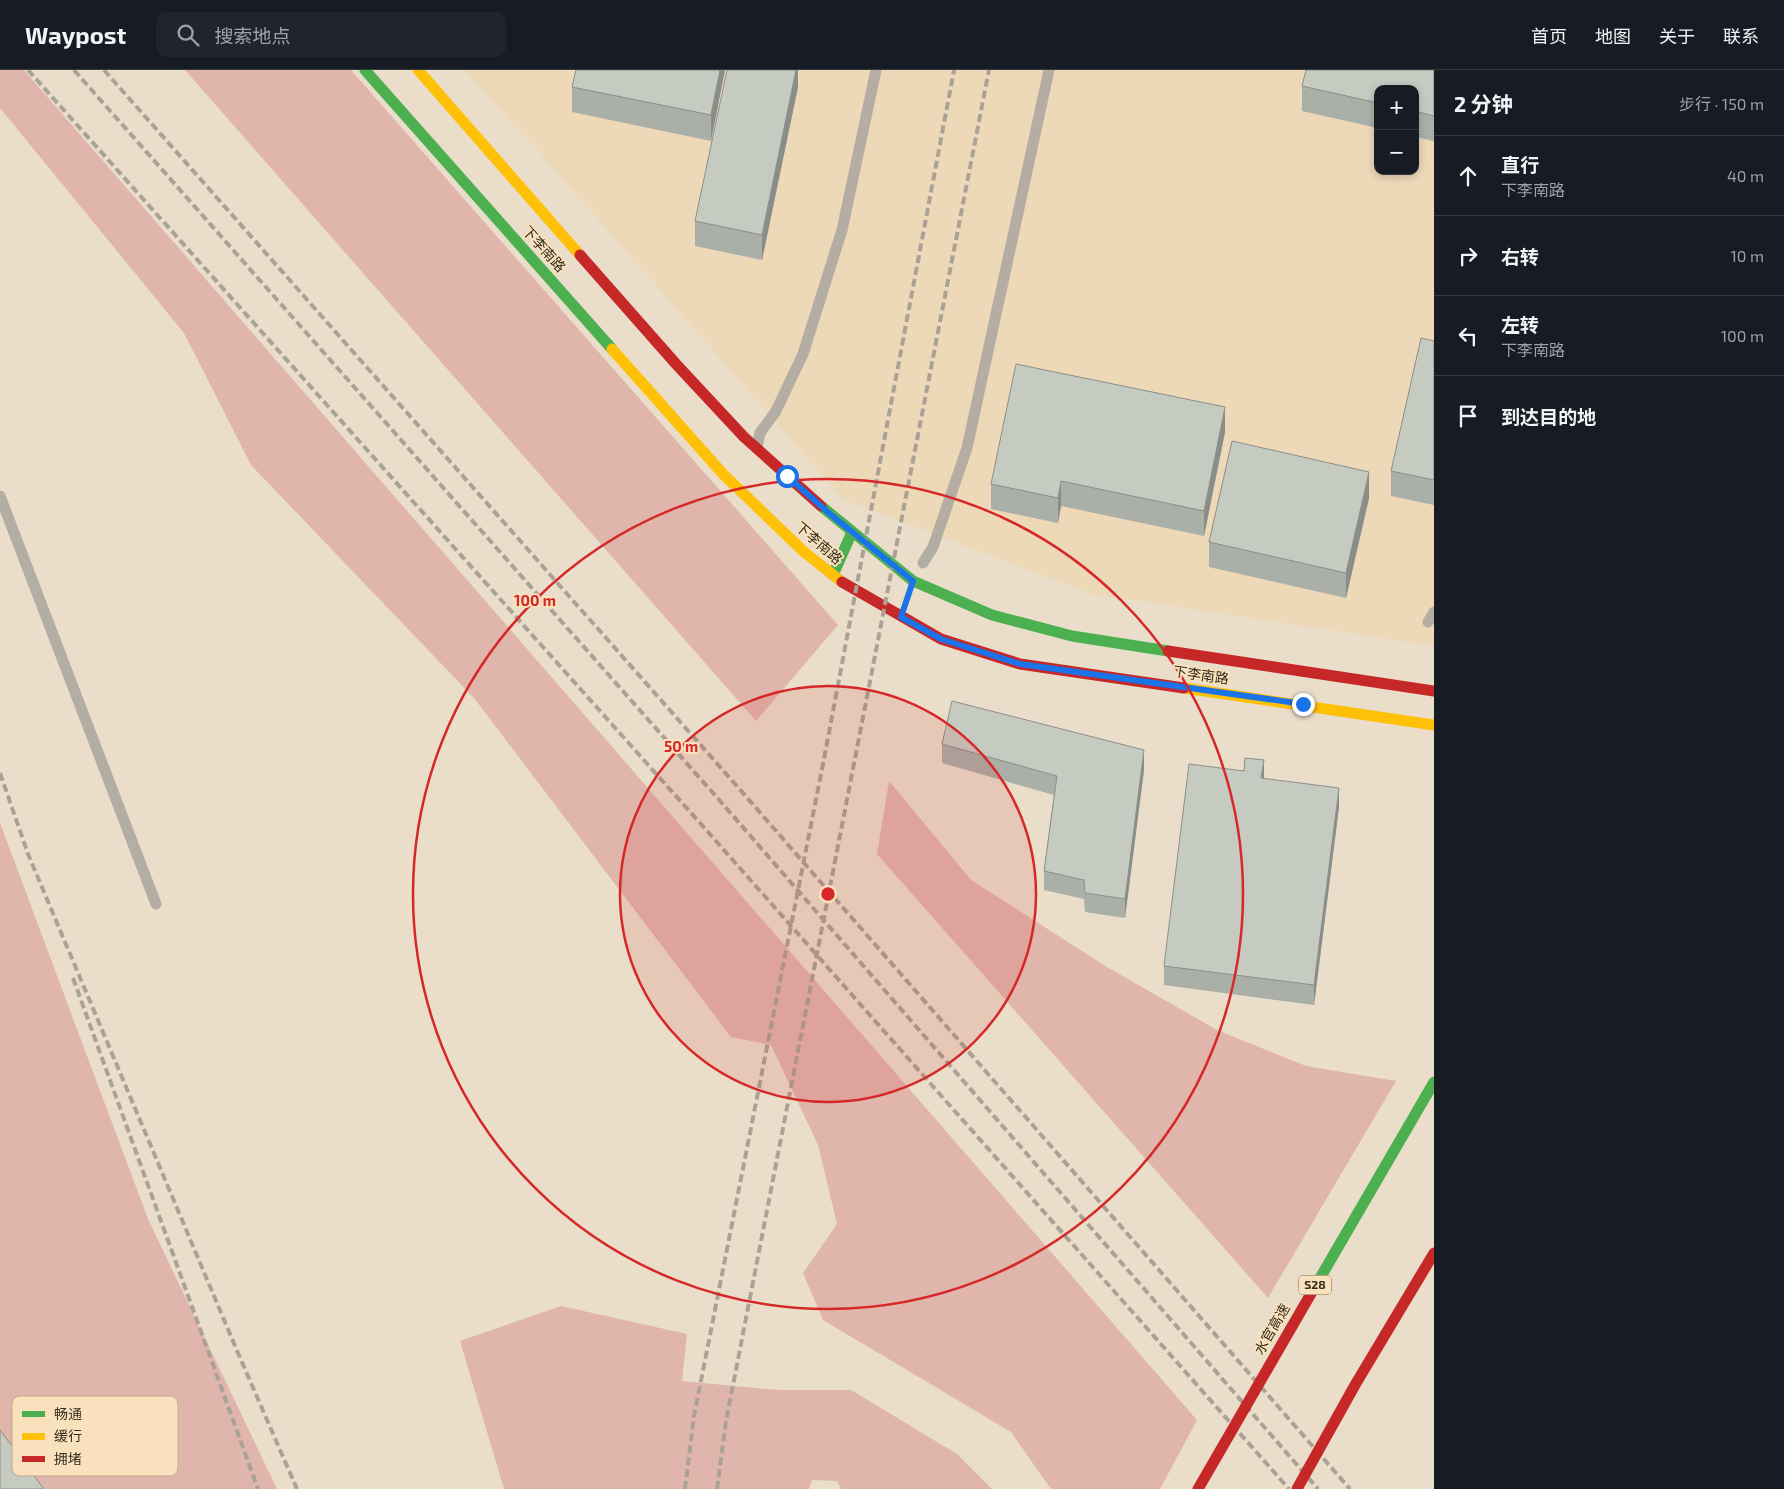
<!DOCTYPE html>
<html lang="zh">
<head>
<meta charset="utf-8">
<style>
  body { margin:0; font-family:"Exo 2","Noto Sans SC",sans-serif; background:#20242c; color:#f1f3f6 }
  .controls { position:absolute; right:15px; top:15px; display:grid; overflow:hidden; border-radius:10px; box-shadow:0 2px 8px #0003 }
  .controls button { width:45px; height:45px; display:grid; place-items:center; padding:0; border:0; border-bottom:1px solid #363941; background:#171b24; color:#f1f3f6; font:25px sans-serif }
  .stop { position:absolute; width:15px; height:15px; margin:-11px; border:4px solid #1a73e8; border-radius:50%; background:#fff }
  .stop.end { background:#1a73e8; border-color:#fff; box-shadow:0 1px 5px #0008 }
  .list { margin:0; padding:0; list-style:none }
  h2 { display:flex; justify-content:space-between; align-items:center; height:65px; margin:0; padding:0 20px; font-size:21px }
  h2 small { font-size:16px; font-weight:400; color:#9ea1a6 }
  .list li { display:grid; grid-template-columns:32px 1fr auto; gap:15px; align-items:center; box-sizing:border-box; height:80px; padding:0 20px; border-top:1px solid #363941 }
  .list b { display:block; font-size:19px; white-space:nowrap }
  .list p { margin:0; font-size:16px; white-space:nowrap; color:#9ea1a6 }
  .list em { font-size:16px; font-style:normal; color:#9ea1a6 }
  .icon { flex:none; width:28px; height:28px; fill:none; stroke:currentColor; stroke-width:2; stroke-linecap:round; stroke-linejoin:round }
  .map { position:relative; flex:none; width:1434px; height:1419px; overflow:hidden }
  header { display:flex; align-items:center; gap:30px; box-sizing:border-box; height:70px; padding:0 25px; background:#171b24; border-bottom:1px solid #363941 }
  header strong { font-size:24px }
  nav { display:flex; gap:28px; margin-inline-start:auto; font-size:18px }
  .search { width:350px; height:45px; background:#20242c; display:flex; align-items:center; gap:12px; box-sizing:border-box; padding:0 18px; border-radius:10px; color:#9ea1a6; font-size:19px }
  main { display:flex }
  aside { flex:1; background:#171b24 }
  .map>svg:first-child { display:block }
  .built { fill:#edd8b8; fill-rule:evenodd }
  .forest { fill:#e0b5ac }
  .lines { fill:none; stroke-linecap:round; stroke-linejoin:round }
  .lane { stroke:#b4ada3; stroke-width:11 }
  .fast { stroke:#4caf50; stroke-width:11 }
  .slow { stroke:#ffc107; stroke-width:11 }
  .jam { stroke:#c62828; stroke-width:11 }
  .rail { stroke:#aaa297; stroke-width:4; stroke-dasharray:8 4; stroke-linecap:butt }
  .fast-bridge { stroke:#4caf50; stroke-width:11 }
  .jam-bridge { stroke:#c62828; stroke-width:11 }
  .wall { fill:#aaafa7 }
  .shaded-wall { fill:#8b8e88 }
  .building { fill:#c6cbc2; stroke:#8b8e88 }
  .route { stroke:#1a73e8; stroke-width:6 }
  .ring { fill:none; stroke:#d62828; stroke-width:2.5 }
  .labels { text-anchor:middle; stroke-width:4; stroke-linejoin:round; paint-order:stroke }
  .shield { fill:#f8e1bc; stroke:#6f624d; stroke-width:1 }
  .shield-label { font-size:12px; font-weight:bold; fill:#342c1d }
  .street-label { font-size:14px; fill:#342c1d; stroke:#f8e1bc }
  .key { fill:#f8e1bc; stroke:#bdab8c; stroke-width:1 }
  .key-label { font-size:14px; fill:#342c1d }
  .centre { fill:#d62828; stroke:#f8e1bc; stroke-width:2.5 }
  .ring-label { font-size:15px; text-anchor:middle; font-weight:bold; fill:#d62828; stroke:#f8e1bc; stroke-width:4; stroke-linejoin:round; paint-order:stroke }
</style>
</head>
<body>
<header>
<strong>Waypost</strong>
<div class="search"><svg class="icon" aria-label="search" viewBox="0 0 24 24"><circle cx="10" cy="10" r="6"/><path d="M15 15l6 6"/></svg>搜索地点</div>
<nav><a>首页</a><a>地图</a><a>关于</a><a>联系</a></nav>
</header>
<main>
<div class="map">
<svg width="1434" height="1419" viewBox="0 0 1434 1419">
  <rect width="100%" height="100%" fill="#eadeca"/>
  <path class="built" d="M464,0h970v576l-342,-52 -248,-94 -292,-333zM1378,19h37v82h-37z"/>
  <path class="forest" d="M0,0h24l1173,1350 -37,69h-109l-40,-57 -188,-112 -20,-47 34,-49 -19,-79 -47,-100 -40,-8 -257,-339 -223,-233 -67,-132 -184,-225z
    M185,0h166l487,555 -82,96z
    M889,711l82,99 136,87 110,63 89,36 90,15 -128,217 -391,-444z
    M0,753l148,396 129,270h-255l-22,-56z
    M561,1236l126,28 -5,47 96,9h73l106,64 35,35h-151l-4,-8 -25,-1 -3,9h-305l-44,-148z"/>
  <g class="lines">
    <path class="lane" d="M757,377l3,-14 16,-22 27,-57 39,-124 34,-160
      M0,426l156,408
      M923,493l10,-16 34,-99 82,-378
      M1428,552l6,-10"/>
    <path class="fast" d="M365,0l247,279
      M821,436l92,75 79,34 80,21 96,15
      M833,505l19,-43"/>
    <path class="slow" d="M418,0l162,185
      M612,279l111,125 80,77 39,31
      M1184,618l250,37"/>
    <path class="jam" d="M580,185l96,109 68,73 77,69
      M842,512l99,57 79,25 164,24
      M1168,581l266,40"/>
    <path class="rail" d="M28,0l672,753 589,666
      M74,0l647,732 597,687
      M104,0l632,715 614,704
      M0,703l28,81 210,499 59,136
      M73,908l185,511
      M685,1419l9,-73 130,-657 130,-689
      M717,1419l9,-68 263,-1351"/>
    <path class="fast-bridge" d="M1316,1215l118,-203"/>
    <path class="jam-bridge" d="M1198,1419l118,-204
      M1297,1419l58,-104 79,-132"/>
  </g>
  <path class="wall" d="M576,0h149l-14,71 -139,-29v-25z
    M798,0v17l-36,173 -67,-14v-25z
    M1434,0v71l-19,-4v-48h-37v39l-76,-17v-25z
    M1434,271v164l-43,-9v-25z
    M1225,362l-21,104 -143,-30 -3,17 -67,-14v-25z
    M1369,428l-23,100 -137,-31v-25z
    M942,674l202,26 -19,148 -40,-6 -1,-13 -40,-9v-19l10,-76 -112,-32z
    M1264,708l75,29 -25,198 -150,-20v-19z"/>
  <path class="shaded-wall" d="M720,0h5l-14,71v-26z
    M796,0h2v17l-36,173v-25z
    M1225,337v25l-21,104v-25z
    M1369,402v26l-23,100v-25z
    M1061,411v25l-3,17v-25z
    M1144,680v20l-19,148v-19z
    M1264,690v19l-3,-1z
    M1339,718v19l-25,198v-20z"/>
  <path class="building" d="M576,0h144l-9,45 -139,-28z
    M727,0h69l-34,165 -67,-14z
    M1306,0h128v46l-19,-5v-22h-37v14l-76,-17z
    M1421,268l13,3v139l-43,-9z
    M1016,294l209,43 -21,104 -143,-30 -3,17 -67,-14z
    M1232,371l137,31 -23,101 -137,-31z
    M952,631l192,49 -19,149 -40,-6 -1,-13 -40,-9 13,-95 -115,-32z
    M1245,688l19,2 -3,18 78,10 -25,197 -150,-19 25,-202 55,7z
    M0,1360l44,59h-44z"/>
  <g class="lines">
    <path class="route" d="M787,406l43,38 83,67 -12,36 40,22 79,25 283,40"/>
  </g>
  <circle cx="828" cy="824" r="208" fill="#d62828" fill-opacity=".12"/>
  <g class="ring">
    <circle cx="828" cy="824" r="208"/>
    <circle cx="828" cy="824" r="415"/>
  </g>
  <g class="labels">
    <rect class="shield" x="1299" y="1205.5" width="32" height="19" rx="4"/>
    <g class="shield-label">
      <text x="1315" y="1219">S28</text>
    </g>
    <g class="street-label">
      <text transform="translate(544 179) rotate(48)" y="5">下李南路</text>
      <text transform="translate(819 473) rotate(41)" y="5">下李南路</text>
      <text transform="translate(1201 605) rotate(8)" y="5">下李南路</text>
      <text transform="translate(1272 1259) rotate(-60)" y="5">水官高速</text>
    </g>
  </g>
  <rect x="12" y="1326" width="166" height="80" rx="8" class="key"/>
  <rect x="22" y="1341" width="23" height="6" fill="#4caf50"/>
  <rect x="22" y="1363" width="23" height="7" fill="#ffc107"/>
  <rect x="22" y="1386" width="23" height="6" fill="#c62828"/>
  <g class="key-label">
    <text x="54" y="1349">畅通</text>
    <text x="54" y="1371">缓行</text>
    <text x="54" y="1394">拥堵</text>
  </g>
  <circle cx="828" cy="824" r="8" class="centre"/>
  <g class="ring-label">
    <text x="535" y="536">100 m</text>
    <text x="681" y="682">50 m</text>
  </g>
</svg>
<div class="controls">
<button>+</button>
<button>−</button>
</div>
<div class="stop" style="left:787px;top:406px"></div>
<div class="stop end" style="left:1303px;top:634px"></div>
</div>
<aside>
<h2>2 分钟<small>步行 · 150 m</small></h2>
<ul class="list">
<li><svg class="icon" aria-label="ahead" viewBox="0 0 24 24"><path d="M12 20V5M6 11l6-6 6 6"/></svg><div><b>直行</b><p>下李南路</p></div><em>40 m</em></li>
<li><svg class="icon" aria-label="right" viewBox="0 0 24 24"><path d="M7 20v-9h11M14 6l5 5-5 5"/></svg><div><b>右转</b></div><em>10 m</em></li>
<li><svg class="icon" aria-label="left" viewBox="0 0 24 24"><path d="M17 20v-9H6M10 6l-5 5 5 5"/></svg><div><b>左转</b><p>下李南路</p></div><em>100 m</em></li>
<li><svg class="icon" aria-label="arrive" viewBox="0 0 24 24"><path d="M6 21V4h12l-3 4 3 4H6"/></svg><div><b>到达目的地</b></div></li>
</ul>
</aside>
</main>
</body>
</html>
